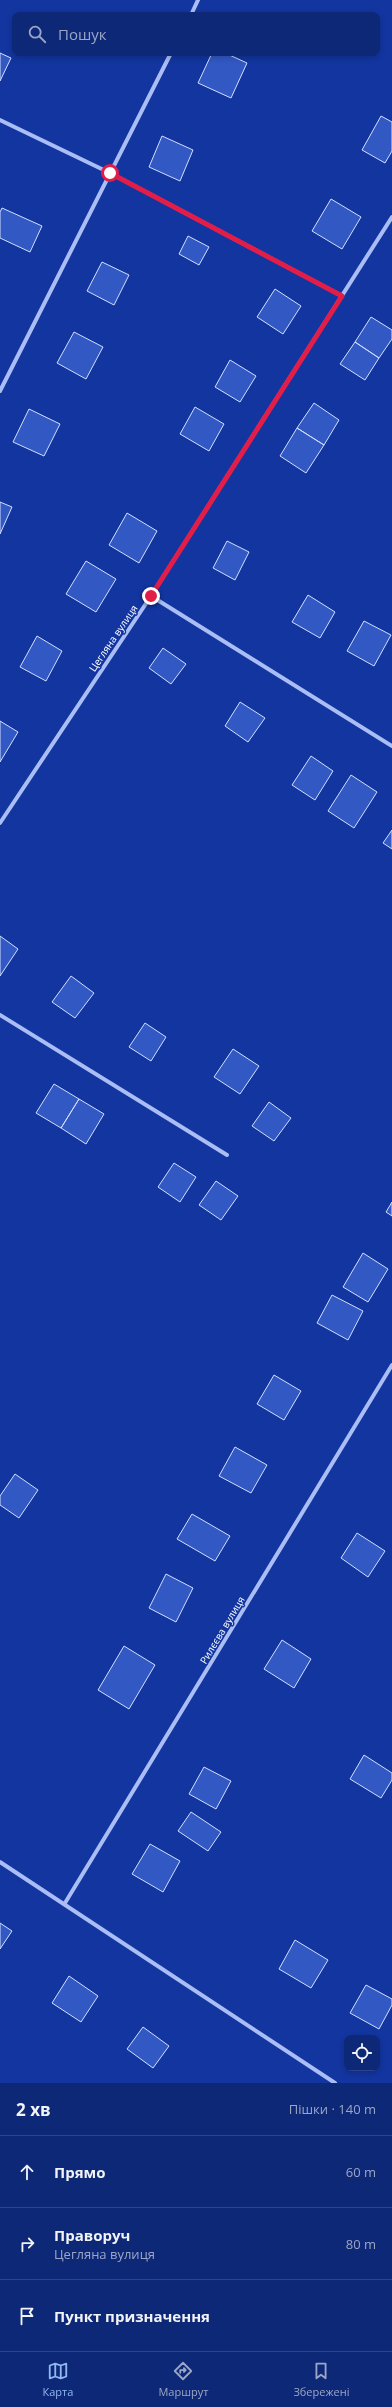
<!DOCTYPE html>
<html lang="uk">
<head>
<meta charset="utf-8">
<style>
  body { margin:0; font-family:"Open Sans",sans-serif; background:#17307d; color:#f1f3f6 }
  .controls { position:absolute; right:12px; bottom:12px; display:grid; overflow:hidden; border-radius:8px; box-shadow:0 2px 6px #0003 }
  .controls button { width:36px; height:36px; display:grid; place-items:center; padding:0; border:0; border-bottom:1px solid #2e448a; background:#0e2878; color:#f1f3f6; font:20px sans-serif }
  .stop { position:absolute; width:12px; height:12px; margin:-9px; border:3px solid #e11d48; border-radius:50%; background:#fff }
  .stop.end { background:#e11d48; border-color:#fff; box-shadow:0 1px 4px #0008 }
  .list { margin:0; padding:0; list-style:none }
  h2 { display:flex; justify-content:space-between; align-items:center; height:52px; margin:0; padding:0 16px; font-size:17px }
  h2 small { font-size:13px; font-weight:400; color:#9ba6c6 }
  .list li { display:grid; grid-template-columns:26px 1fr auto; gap:12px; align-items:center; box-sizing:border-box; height:72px; padding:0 16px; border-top:1px solid #2e448a }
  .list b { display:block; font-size:15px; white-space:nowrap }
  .list p { margin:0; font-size:13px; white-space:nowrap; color:#9ba6c6 }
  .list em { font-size:13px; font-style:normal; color:#9ba6c6 }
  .icon { flex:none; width:22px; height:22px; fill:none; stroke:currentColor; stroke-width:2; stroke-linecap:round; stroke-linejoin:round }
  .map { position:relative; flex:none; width:392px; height:2083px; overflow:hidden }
  .search { position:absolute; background:#0e2878; box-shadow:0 2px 6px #0003; left:12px; right:12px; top:12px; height:44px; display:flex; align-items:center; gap:10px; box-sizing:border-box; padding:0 14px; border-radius:8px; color:#9ba6c6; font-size:15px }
  .sheet { height:268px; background:#0e2878 }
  nav { display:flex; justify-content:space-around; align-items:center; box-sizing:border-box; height:56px; border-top:1px solid #2e448a; background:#0e2878; font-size:11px; color:#9ba6c6 }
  nav a { display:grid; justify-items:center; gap:2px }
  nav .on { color:#90b9f0 }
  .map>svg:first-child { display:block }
  .building { fill:#3258c4; stroke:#d3defe }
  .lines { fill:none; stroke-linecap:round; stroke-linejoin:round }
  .minor { stroke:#aabef5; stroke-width:4 }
  .route { stroke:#e11d48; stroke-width:5 }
  .labels { text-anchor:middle; stroke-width:3; stroke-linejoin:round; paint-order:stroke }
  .street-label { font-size:10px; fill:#fff; stroke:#1235a0 }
</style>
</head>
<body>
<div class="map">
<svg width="392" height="2083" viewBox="0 0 392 2083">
  <rect width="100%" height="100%" fill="#1235a0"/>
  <path class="building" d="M0,53l11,5 -11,23z
    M212,53h13l22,10 -16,35 -33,-15z
    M381,116l11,6v29l-7,12 -23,-13z
    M162,136l31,14 -13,31 -31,-14z
    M331,199l30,18 -19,32 -30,-18z
    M2,208l40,18 -12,26 -30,-14v-26z
    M188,236l21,11 -10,18 -20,-11z
    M102,262l27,13 -15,30 -27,-14z
    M275,289l26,17 -18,28 -26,-17z
    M371,317l21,13v9l-13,19 -24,-16z
    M74,332l29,15 -17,32 -29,-16z
    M355,342l24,16 -14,22 -25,-16z
    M230,360l26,16 -16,26 -25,-15z
    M314,403l25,17 -15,25 -27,-17z
    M195,407l29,17 -15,27 -29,-17z
    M29,409l31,15 -16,32 -31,-14z
    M297,428l27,17 -18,28 -26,-17z
    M0,502l12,5 -12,27z
    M127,513l30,18 -18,32 -30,-18z
    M227,541l22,11 -14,28 -22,-12z
    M86,561l30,18 -20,33 -30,-18z
    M308,595l27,17 -15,26 -28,-16z
    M364,621l27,14 -17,31 -27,-15z
    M37,636l25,15 -16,30 -26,-14z
    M163,648l23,16 -15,20 -22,-16z
    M240,702l25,16 -17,24 -23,-16z
    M0,721l18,11 -18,30z
    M311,756l22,15 -18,29 -23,-15z
    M351,775l26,17 -23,36 -26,-17z
    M392,830v19l-9,-6z
    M0,936l18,13 -18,27z
    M71,976l23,17 -19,25 -23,-16z
    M145,1023l21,14 -15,24 -22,-14z
    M233,1049l26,17 -19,28 -26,-17z
    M54,1084l25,15 -18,29 -25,-15z
    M79,1099l25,15 -18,30 -25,-16z
    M269,1102l22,16 -17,23 -22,-15z
    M174,1163l22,14 -16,25 -22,-15z
    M216,1181l22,15 -17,24 -22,-15z
    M392,1202v14l-6,-4z
    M363,1253l25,16 -20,33 -25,-15z
    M332,1295l31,16 -15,29 -31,-17z
    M274,1375l27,16 -17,29 -27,-16z
    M235,1447l32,18 -16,28 -32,-17z
    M15,1474l23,16 -19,28 -19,-13v-9z
    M192,1514l38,22 -15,25 -38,-22z
    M357,1533l28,18 -17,26 -27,-19z
    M166,1574l27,14 -17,34 -27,-14z
    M282,1640l29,19 -17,29 -30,-19z
    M124,1646l31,19 -26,44 -31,-19z
    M364,1755l28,18v7l-11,18 -31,-19z
    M204,1767l27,14 -15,28 -27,-15z
    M191,1812l30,20 -13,19 -30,-20z
    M150,1844l30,17 -17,31 -31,-18z
    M0,1923l12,8 -12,18z
    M295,1940l33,20 -17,28 -32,-19z
    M69,1976l29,20 -17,26 -29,-19z
    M366,1985l26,14v6l-13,24 -29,-16z
    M143,2027l26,19 -16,22 -26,-19z"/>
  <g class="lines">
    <path class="minor" d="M191,15l7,-15
      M0,120l110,53 232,123
      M0,391l171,-338
      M151,596l241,150
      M0,823l151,-227 241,-379
      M0,1015l227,140
      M0,1862l335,221
      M65,1903l327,-538"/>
  </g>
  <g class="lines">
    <path class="route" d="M110,173l232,123 -191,300"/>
  </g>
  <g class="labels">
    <g class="street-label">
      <text transform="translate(113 638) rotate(-56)" y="4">Цегляна вулиця</text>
      <text transform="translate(222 1630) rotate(-59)" y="4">Рилєєва вулиця</text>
    </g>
  </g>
</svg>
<div class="controls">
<button><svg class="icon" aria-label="locate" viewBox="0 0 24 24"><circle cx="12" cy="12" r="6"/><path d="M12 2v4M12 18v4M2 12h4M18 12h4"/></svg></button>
</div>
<div class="stop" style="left:110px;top:173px"></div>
<div class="stop end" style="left:151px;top:596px"></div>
<div class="search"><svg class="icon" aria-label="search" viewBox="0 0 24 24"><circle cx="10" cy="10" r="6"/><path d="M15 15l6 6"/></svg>Пошук</div>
</div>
<section class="sheet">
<h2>2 хв<small>Пішки · 140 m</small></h2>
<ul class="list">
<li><svg class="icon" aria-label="ahead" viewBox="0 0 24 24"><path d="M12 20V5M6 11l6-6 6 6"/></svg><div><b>Прямо</b></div><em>60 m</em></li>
<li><svg class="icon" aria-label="right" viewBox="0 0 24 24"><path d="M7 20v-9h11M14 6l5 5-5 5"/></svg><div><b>Праворуч</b><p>Цегляна вулиця</p></div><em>80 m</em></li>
<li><svg class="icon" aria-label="arrive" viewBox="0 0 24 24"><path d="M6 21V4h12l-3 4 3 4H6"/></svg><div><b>Пункт призначення</b></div></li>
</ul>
</section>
<nav>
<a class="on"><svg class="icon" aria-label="map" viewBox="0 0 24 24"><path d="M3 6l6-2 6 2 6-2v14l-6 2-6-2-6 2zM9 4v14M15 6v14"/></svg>Карта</a>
<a><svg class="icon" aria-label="directions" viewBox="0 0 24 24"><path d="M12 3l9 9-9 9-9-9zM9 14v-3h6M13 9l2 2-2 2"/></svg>Маршрут</a>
<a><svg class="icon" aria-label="saved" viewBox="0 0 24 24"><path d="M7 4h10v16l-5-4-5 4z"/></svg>Збережені</a>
</nav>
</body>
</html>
